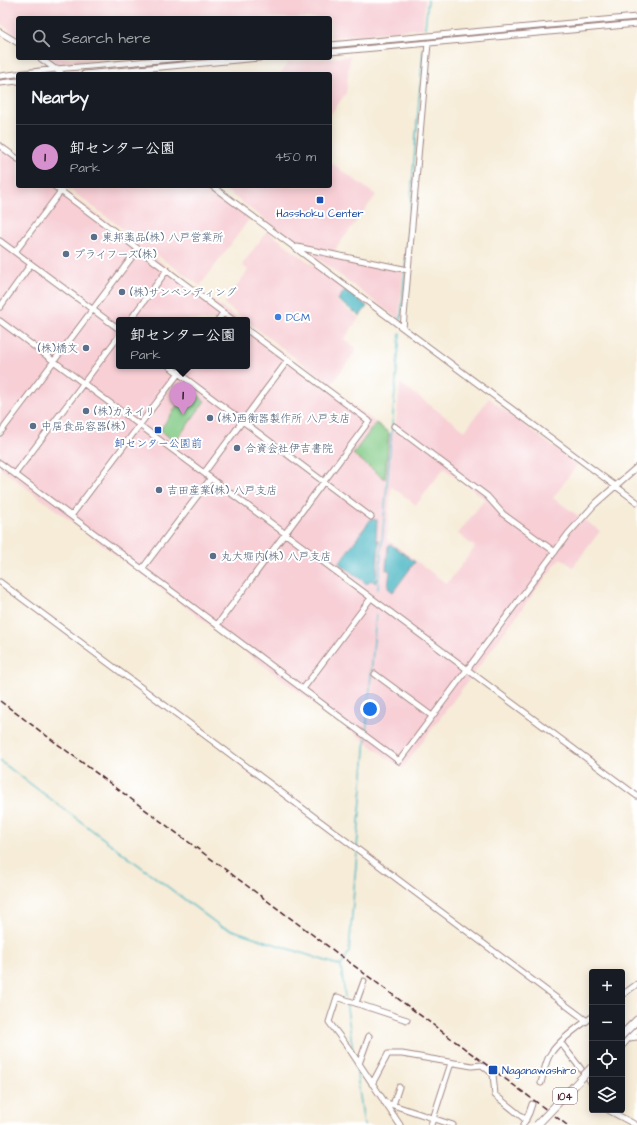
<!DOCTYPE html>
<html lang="en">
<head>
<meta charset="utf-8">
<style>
  body { margin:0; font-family:"Architects Daughter","Klee One",sans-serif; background:#20242c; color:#f1f3f6 }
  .controls { position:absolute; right:12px; bottom:12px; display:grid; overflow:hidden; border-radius:4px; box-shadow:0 2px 10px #0003 }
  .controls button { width:36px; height:36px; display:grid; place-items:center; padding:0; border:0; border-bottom:1px solid #363941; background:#171b24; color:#f1f3f6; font:20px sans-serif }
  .you { position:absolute; left:370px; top:709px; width:14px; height:14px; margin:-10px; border:3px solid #fff; border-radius:50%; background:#1a73e8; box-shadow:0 0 0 6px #1a73e833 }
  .badge { display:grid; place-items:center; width:26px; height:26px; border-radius:50%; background:#d690ce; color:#111; font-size:13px; font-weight:700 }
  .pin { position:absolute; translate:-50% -33px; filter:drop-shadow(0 1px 2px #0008) }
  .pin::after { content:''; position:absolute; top:21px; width:14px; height:12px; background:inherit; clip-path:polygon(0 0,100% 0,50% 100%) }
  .popup { position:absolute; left:116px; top:317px; width:134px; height:52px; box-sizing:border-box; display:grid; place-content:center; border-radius:4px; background:#171b24; filter:drop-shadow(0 1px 3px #0005); font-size:13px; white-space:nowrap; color:#9ea1a6 }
  .popup b { font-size:15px; color:#f1f3f6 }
  .popup::after { content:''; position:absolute; left:50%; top:100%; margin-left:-8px; border:8px solid transparent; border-top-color:#171b24 }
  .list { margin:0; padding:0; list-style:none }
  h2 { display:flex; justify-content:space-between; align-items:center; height:52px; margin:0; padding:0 16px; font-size:17px }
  h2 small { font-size:13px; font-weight:400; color:#9ea1a6 }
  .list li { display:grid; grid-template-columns:26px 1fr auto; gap:12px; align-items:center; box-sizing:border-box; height:64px; padding:0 16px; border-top:1px solid #363941 }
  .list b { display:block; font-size:15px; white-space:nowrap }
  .list p { margin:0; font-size:13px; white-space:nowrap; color:#9ea1a6 }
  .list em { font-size:13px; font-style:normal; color:#9ea1a6 }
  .icon { flex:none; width:22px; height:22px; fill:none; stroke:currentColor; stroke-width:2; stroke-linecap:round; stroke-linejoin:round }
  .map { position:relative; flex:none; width:637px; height:1125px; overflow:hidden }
  .search { position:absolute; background:#171b24; box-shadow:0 2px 10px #0003; left:16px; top:16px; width:316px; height:44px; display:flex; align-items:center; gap:10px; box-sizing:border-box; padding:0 14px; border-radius:4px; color:#9ea1a6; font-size:15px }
  .panel { position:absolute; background:#171b24; box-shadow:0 2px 10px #0003; left:16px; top:72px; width:316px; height:116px; border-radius:4px }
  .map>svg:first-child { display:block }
  .built { fill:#f7cfd5; fill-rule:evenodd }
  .green { fill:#82ca86; stroke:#667458 }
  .water { fill:#48b6c3; stroke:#496a77 }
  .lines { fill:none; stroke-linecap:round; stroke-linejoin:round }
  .stream { stroke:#48b6c3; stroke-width:1.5 }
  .minor-casing { stroke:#a08682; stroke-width:7 }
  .highway-casing { stroke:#a08682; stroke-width:9 }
  .minor { stroke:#fff; stroke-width:5 }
  .highway { stroke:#fff; stroke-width:7 }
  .rail { stroke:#4a1f2b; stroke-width:1.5; stroke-dasharray:6 3; stroke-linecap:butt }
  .highway-bridge-casing { stroke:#a08682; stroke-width:9; stroke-linecap:butt }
  .highway-bridge { stroke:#fff; stroke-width:7 }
  .transit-dot { fill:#1a4fb4; stroke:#fff; stroke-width:1.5 }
  .service-dot { fill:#5c6f8a; stroke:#fff; stroke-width:1.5 }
  .shop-dot { fill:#3f7fe0; stroke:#fff; stroke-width:1.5 }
  .labels { text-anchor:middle; stroke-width:4; stroke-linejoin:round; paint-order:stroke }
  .shield { fill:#fff; stroke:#80626b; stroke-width:1 }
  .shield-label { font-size:10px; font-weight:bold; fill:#4a1f2b }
  .transit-label { font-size:11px; fill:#164399; stroke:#fff }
  .service-label { font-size:11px; fill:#4e5e75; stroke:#fff; text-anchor:start }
  .shop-label { font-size:11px; fill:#366cbe; stroke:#fff; text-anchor:start }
</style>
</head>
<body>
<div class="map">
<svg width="637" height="1125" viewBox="0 0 637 1125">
  <rect width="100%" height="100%" fill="#fff"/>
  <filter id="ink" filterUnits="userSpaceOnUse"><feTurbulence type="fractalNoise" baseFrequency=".025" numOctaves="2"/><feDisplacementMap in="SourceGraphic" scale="8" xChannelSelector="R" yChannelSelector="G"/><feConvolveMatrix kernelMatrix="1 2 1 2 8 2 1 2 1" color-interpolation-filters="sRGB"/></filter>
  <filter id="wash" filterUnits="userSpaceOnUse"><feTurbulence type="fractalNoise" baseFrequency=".012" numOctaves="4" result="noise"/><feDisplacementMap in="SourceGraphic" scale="16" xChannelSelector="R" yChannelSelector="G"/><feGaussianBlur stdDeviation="0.9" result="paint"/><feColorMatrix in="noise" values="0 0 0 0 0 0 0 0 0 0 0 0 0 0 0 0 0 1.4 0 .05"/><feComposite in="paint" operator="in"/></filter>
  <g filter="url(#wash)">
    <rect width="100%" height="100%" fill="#f6ecd8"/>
    <path class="built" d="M0,0h425l-2,28 -93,10v-20h-312v19l-18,-14z
      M350,56l-4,37 -16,22v-41h-50l9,-12z
      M47,58h66l-56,6 -3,-1z
      M0,142l18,14v30h41l70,52 2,-3 -66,-49h142l43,32 -50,68 -43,-31 -2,3 84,62h-120v46h128v-40l143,107 5,-1 5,-49 65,48 24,-33 88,67 -24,33 47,33 -27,36 -13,-9 -158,211 -402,-301zM444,468l41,31 -27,35 17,13 -28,37 -60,-45 4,-53 25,19z
      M330,162l46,33 -42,56 -35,-7 -6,-3 -73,-55h110z
      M267,231l78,58 -8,12 22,17 -15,21 13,10 -26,36 -107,-81 24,-34 -6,-5z
      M308,251l95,21 -4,48 -1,-1z"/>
    <path class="green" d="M189,389l16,12 -30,41 -15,-12z
      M376,423l13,10 -4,46 -32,-25z"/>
    <path class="water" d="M345,290l22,16 -7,10 -22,-16z
      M371,519l6,1 -1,20h3l-3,43 -5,-3 -4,4 -28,-21z
      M390,544l25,18 -22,30 -5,-4 2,-18h-4l2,-24z"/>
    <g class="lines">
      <path class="stream" d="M425,28l3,-28
        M401,320l22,-269
        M378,589l22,-256
        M366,734l10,-119
        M0,761l220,165 121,40
        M357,848l9,-110
        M345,997l-4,-31 8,-14 8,-100
        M346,1001l7,50
        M355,1060l9,65"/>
    </g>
  </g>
  <g filter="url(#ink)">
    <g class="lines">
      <g class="minor-casing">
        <path id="minor" d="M0,32l18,11
          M330,45l307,-28
          M330,52l307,-28
          M40,58l22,16
          M84,74l175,-16
          M0,76l56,-7 127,-11
          M0,83l18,-2
          M0,146l18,13
          M54,186l179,134
          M212,186l425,316
          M0,241l119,88
          M297,247l111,23
          M15,252l46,-61
          M0,307l31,-43
          M130,320l37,-50
          M218,320l5,-7
          M0,321l637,475
          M403,328l25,-285
          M169,366l202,151
          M394,426l93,70 16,18 52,38
          M0,433l138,-184
          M0,463l399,298 169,-227 27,-30 42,-37
          M204,473l84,-113
          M15,474l104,-138
          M71,516l113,-150
          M142,569l69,-91
          M0,582l587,439
          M217,625l152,-204 -122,-91
          M375,674l57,42
          M303,689l68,-91
          M622,995l15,-11
          M356,1003l8,-22
          M629,1038l8,-8
          M561,1043l20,26
          M622,1046l7,-8 8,-1
          M359,1064l10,-28
          M589,1079l3,5
          M541,1083c3,-10 4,-22 10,-30 9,-13 28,-27 41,-36
          M372,1084l16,-30h14l70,12 10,-1 11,9 2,21 31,25
          M384,1102l69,23
          M393,1105l6,-18
          M608,1110l28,15
          M400,1125l-50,-75 -21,-28 8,-25 70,23
          M431,1125l20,-62
          M523,1125l6,-12 3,-9"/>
      </g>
      <g class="highway-casing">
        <path id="highway" d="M622,1035l15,-15"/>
      </g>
      <use href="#minor" class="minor"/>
      <use href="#highway" class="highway"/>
      <path class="rail" d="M0,701l567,424"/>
      <g class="highway-bridge-casing">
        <path id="highway-bridge" d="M537,1125l55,-58"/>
      </g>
      <use href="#highway-bridge" class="highway-bridge"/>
    </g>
  </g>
  <g class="transit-dot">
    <rect x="316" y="196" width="8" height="8" rx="2"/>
    <rect x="154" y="426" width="8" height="8" rx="2"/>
    <rect x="488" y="1065" width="10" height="10" rx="2"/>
  </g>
  <g class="service-dot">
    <circle cx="94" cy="237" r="4"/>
    <circle cx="66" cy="254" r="4"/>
    <circle cx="122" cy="292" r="4"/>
    <circle cx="86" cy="348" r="4"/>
    <circle cx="86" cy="411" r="4"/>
    <circle cx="210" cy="418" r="4"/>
    <circle cx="33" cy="426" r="4"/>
    <circle cx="237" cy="448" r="4"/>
    <circle cx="159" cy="490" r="4"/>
    <circle cx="213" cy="556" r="4"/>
  </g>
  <circle class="shop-dot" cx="278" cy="317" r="4"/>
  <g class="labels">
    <rect class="shield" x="553" y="1088" width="24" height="16" rx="3"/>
    <g class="shield-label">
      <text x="565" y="1100">104</text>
    </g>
    <g class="transit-label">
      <text x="320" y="217">Hasshoku Center</text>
      <text x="158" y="447">卸センター公園前</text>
      <text x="502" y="1074" text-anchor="start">Naganawashiro</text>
    </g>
    <g class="service-label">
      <text x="102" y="241">東邦薬品(株) 八戸営業所</text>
      <text x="74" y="258">プライフーズ(株)</text>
      <text x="130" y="296">(株)サンベンディング</text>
      <text x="78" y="352" text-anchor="end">(株)橋文</text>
      <text x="94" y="415">(株)カネイリ</text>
      <text x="218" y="422">(株)西衡器製作所 八戸支店</text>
      <text x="41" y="430">中居食品容器(株)</text>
      <text x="245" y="452">合資会社伊吉書院</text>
      <text x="167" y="494">吉田産業(株) 八戸支店</text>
      <text x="221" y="560">丸大堀内(株) 八戸支店</text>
    </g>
    <g class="shop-label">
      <text x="286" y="321">DCM</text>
    </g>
  </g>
</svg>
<div class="controls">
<button>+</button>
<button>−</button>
<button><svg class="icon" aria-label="locate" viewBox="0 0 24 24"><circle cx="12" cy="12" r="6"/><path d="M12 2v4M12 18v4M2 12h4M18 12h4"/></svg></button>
<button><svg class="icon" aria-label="layers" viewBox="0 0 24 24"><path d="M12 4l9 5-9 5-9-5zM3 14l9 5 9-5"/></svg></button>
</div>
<div class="you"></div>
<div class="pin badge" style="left:183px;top:415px">1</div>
<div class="popup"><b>卸センター公園</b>Park</div>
<div class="search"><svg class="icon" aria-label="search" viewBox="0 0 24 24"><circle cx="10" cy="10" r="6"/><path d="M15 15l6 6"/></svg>Search here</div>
<section class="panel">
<h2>Nearby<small></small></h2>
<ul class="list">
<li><span class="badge">1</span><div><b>卸センター公園</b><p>Park</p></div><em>450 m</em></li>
</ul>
</section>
</div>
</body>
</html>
